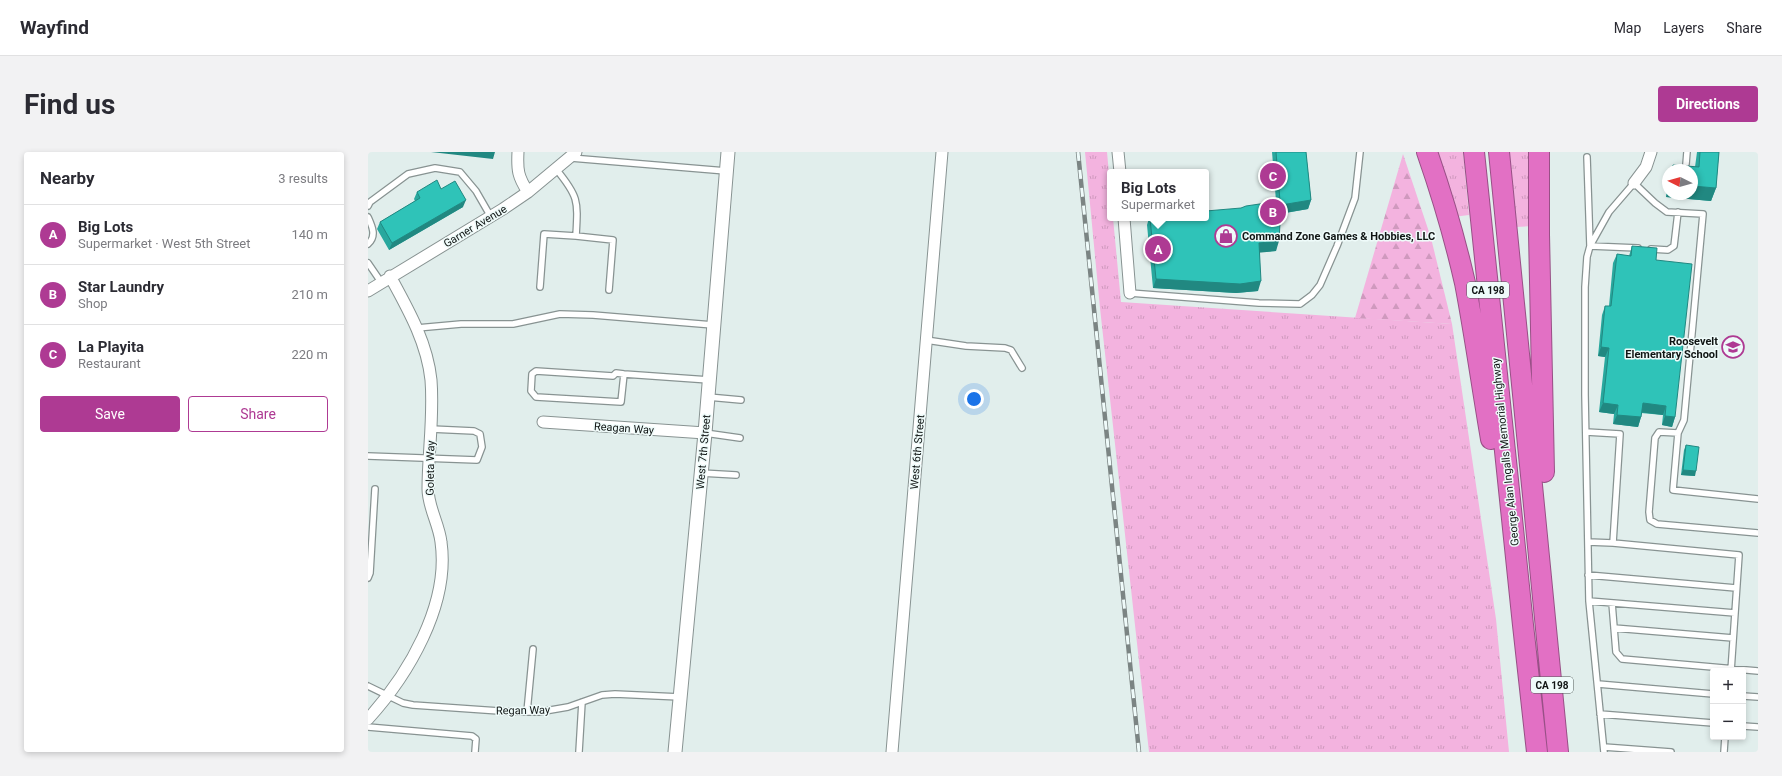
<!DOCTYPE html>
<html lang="en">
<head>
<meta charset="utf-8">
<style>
  body { margin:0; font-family:Roboto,sans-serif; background:#f2f2f3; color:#2b2b33 }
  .controls { position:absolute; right:12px; bottom:12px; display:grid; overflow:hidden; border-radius:4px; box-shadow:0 2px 6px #0003 }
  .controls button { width:36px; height:36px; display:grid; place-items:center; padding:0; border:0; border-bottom:1px solid #e1e1e2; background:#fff; color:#2b2b33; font:20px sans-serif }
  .compass { position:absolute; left:1294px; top:12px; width:36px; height:36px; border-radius:50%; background:#fff; box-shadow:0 2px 6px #0003; rotate:275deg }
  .you { position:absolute; left:606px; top:247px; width:14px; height:14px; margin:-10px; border:3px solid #fff; border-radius:50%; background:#1a73e8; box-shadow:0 0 0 6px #1a73e833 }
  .badge { display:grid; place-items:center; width:26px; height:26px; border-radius:50%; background:#ae3a93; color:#fff; font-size:13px; font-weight:700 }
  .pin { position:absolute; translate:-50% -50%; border:2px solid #fff; box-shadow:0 1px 4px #0006 }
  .popup { position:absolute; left:739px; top:17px; width:102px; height:52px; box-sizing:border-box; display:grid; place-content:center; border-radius:4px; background:#fff; filter:drop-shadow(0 1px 3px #0005); font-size:13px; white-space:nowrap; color:#7c7c81 }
  .popup b { font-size:15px; color:#2b2b33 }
  .popup::after { content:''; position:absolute; left:50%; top:100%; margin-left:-8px; border:8px solid transparent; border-top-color:#fff }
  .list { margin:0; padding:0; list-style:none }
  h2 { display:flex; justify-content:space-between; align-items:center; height:52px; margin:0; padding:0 16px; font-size:17px }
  h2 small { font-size:13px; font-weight:400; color:#7c7c81 }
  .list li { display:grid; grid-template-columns:26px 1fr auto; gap:12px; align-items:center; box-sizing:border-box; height:60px; padding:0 16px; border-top:1px solid #e1e1e2 }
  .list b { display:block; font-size:15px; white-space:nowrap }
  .list p { margin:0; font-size:13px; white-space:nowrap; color:#7c7c81 }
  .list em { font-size:13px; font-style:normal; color:#7c7c81 }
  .actions { display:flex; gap:8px; padding:12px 16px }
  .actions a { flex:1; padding:9px 0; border:1px solid #ae3a93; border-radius:4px; text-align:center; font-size:14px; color:#ae3a93 }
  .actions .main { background:#ae3a93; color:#fff }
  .map { position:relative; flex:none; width:1390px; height:600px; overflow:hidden; border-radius:4px }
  header { display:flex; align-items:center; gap:24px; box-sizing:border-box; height:56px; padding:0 20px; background:#fff; border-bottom:1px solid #e1e1e2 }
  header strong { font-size:19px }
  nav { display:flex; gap:22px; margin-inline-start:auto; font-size:14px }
  .intro { display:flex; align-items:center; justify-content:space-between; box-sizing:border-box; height:96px; padding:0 24px }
  h1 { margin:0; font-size:28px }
  .button { padding:10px 18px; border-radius:4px; background:#ae3a93; color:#fff; font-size:14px; font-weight:700 }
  main { display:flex; gap:24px; padding:0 24px }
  aside { flex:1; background:#fff; border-radius:4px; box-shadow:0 2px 6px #0003 }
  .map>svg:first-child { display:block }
  .grass { fill:url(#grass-tufts) }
  .forest { fill:url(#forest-firs) }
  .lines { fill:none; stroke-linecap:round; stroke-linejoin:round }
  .service-casing { stroke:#889392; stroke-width:8 }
  .minor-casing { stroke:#889392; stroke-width:13 }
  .tertiary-casing { stroke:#889392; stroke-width:15 }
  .motorway-casing { stroke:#985086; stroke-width:22 }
  .service { stroke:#fff; stroke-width:5.5 }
  .minor { stroke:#fff; stroke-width:11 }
  .tertiary { stroke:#fff; stroke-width:13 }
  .motorway { stroke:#e270c4; stroke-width:20 }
  .rail-casing { stroke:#7b8483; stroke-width:4.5 }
  .rail { stroke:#effbfa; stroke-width:3; stroke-dasharray:9; stroke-linecap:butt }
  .wall { fill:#28a89e }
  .shaded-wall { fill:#218881 }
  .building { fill:#2fc3b8; stroke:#218881 }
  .labels { text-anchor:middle; stroke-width:3; stroke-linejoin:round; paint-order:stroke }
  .shield { fill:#effbfa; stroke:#535a59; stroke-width:1 }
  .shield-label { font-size:10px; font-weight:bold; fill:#101514 }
  .street-label { font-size:11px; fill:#101514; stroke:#effbfa }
  .poi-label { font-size:11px; font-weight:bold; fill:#101514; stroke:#effbfa; text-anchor:start }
</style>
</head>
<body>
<header>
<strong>Wayfind</strong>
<nav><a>Map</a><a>Layers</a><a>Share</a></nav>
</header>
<div class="intro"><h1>Find us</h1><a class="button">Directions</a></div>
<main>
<aside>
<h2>Nearby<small>3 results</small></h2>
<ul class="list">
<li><span class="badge">A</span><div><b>Big Lots</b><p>Supermarket · West 5th Street</p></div><em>140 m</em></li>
<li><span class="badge">B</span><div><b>Star Laundry</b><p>Shop</p></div><em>210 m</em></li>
<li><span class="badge">C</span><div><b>La Playita</b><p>Restaurant</p></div><em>220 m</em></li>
</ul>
<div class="actions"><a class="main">Save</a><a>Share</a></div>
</aside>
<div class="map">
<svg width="1390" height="600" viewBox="0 0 1390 600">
  <defs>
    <pattern id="grass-tufts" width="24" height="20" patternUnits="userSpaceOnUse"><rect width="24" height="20" fill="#f3b3df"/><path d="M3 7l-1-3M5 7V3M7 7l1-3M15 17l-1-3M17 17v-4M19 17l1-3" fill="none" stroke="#cf99be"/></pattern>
    <pattern id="forest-firs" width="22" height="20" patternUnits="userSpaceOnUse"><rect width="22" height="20" fill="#f3b3df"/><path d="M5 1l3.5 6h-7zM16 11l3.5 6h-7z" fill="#cf99be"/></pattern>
  </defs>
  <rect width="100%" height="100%" fill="#e1eeec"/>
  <path class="grass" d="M717,0h22l3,33v33h3l8,84 331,22 44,295 13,133h-360l-49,-444z
    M1064,0h31l6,63 -16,2z
    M1141,0h26l-1,74 -18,1z"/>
  <path class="forest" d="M1035,2l28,84 21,86 -97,-6z"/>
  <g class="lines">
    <g class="service-casing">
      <path id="service" d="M1219,5l3,89 48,2
        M203,6l155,13
        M1318,12l1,-12
        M188,17c23,28 22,32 20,67l37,4 -4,50
        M0,54l2,-4 38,-28 27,-6 25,4 16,19 15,26
        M0,65c4,9 9,19 0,27
        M1283,97l17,1 6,-4 4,-34
        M0,111l13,19
        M172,135l4,-53 32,2
        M762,141l129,10 41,1 12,-9 8,-10 17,-39 18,-48 5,-46
        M49,176l44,-4h52l47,-10 33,1 120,10
        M558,188l40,6 39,2 6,2 11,18
        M256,222l-3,28 -85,-5 -5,-6 1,-17 4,-3 77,5 3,-3 8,1 85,6
        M340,245l33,3
        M1218,280l34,2 -7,109 126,12 -8,116
        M337,281l35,5
        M1310,281l-19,-1 -4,6 -6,74 1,8 7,4 101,9
        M0,304l109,4 5,-13 -2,-13 -6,-3 -43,-2
        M333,321l35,2
        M1220,390l25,1
        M1220,423l148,13
        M0,426l2,-5 5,-84
        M1221,449l146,12
        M1244,451l4,49 6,7 136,12
        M1246,476l119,10
        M1230,532l115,10
        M0,534l35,17 10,2 101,7h25l29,-5 34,-12 13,-1 65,3
        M1375,544l15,1
        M159,560l6,-63
        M1232,562l113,9
        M1375,574l15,1
        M0,575l104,9 4,3 -1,13
        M1236,595l67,5
        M211,600l3,-50
        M1236,600l-15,-151 -4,-206v-108l2,-30 3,-11 19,-34 25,-29 21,20 12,9 36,2 -19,206 -6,13 -5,57 85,9
        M1356,600l1,-15"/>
    </g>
    <g class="minor-casing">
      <path id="minor" d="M150,0c-1,18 0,25 10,40
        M750,0l2,20
        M1266,31l12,-16 5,-15
        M756,66l6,75
        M0,139l135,-82 25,-17 48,-40
        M175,270l162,11
        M0,567c40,-44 82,-114 73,-177 -2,-18 -13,-35 -13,-53 0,-36 6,-72 3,-109 -4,-38 -23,-71 -41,-104
        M524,600l50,-600"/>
    </g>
    <g class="tertiary-casing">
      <path id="tertiary" d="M307,600l30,-319 23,-281"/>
    </g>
    <g class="motorway-casing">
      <path id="motorway" d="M1059,0c15,43 28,87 38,131 10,52 17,104 26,156
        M1106,0l49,473 14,127
        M1131,0c21,200 39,400 59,600
        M1171,0v82l5,238"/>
    </g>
    <use href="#service" class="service"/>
    <use href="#minor" class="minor"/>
    <use href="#tertiary" class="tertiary"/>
    <use href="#motorway" class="motorway"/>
    <g class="rail-casing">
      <path id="rail" d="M710,0l61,600"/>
    </g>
    <use href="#rail" class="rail"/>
  </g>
  <path class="wall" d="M904,0h34l5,48 -3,9 -28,5 -4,37 -16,1 -2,39 -22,2 -83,-5 -6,-63 2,-7h57l35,-10 35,-7z
    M1329,0h22l-3,36 -5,13 -45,-4 2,-19v16l24,-24h-21l2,-5 22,2z
    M73,37l22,18 -74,43 -12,-21 3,-7 35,-21 -1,-2 3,-7z
    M1264,94l24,14 19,157 -3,10 -10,-2 1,-10 -22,-2v4l-3,10 -25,-3 1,-10 -15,-2 6,-55 -7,-1 4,-41 3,-9h4l4,-43 4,-9 12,2z
    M1318,293l9,31 -14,-1 3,-25z"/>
  <path class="shaded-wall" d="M63,0h64l-2,7z
    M1324,34l24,2 -5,13 -45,-4 2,-5v2h24z
    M98,48l-3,7 -74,43 3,-7z
    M943,48l-3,9 -30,5 3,-9z
    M911,89l-3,10 -20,2 3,-10z
    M788,127l105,2 -3,10 -22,2 -83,-5z
    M1233,195l8,1 -4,9 -7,-1z
    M1235,251l15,2 -4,9 -15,-2z
    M1275,251l23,3 -3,9 -24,-3z
    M1249,263l24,2 -3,10 -25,-3z
    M1297,264l10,1 -3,10 -10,-2z
    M1315,318l13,1 -1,5 -14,-1z"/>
  <path class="building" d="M908,0h30l5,48 -30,5 -2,36 -20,2 2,38 -21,3 -84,-5 -6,-61h56v-7l35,-3 5,-2 34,-5z
    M1332,0h19l-3,36 -24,-2v-16h-20l1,-5 26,2z
    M69,28l4,9 14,-8 11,19 -74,43 -12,-21 40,-24 -3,-6z
    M1264,94l25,2 -1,12 36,4 -17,153 -10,-1 1,-10 -23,-3 -2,14 -24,-2 1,-10 -15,-2 6,-55 -8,-1 4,-41h6l6,-52 14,2z
    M1318,293l13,2 -3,24 -13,-1z"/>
  <defs>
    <g id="shop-ring" transform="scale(1.15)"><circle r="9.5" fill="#effbfa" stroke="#ae3a93" stroke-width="1.5"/><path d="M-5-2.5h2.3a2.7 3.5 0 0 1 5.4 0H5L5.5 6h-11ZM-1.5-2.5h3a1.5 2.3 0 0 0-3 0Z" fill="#ae3a93"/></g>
    <g id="school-ring" transform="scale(1.15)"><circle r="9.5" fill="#effbfa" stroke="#ae3a93" stroke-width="1.5"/><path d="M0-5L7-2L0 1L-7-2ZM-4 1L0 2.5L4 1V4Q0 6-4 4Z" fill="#ae3a93"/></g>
  </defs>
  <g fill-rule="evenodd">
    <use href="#shop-ring" x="858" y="84"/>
    <use href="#school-ring" x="1365" y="195"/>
  </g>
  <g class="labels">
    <g class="shield">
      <rect x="1099" y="130" width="42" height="16" rx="3"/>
      <rect x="1163" y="525" width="42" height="16" rx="3"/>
    </g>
    <g class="shield-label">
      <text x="1120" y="142">CA 198</text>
      <text x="1184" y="537">CA 198</text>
    </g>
    <g class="street-label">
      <text transform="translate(107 74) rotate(-31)" y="4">Garner Avenue</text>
      <text transform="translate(256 276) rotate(4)" y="4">Reagan Way</text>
      <text transform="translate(335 300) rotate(-85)" y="4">West 7th Street</text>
      <text transform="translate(549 300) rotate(-85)" y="4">West 6th Street</text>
      <text transform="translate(1137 300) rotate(-96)" y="4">George Alan Ingalls Memorial Highway</text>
      <text transform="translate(62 316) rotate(-89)" y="4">Goleta Way</text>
      <text transform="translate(155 558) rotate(-1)" y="4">Regan Way</text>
    </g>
    <g class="poi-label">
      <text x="874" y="88">Command Zone Games &amp; Hobbies, LLC</text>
      <text x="1350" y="193" text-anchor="end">Roosevelt<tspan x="1350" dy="13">Elementary School</tspan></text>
    </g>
  </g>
</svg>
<div class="controls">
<button>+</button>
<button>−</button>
</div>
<svg class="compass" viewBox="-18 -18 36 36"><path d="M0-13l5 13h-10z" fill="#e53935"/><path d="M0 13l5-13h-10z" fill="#7c7c81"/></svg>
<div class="you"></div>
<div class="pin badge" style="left:790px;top:97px">A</div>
<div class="popup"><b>Big Lots</b>Supermarket</div>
<div class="pin badge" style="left:905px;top:60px">B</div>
<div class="pin badge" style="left:905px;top:24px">C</div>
</div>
</main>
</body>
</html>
